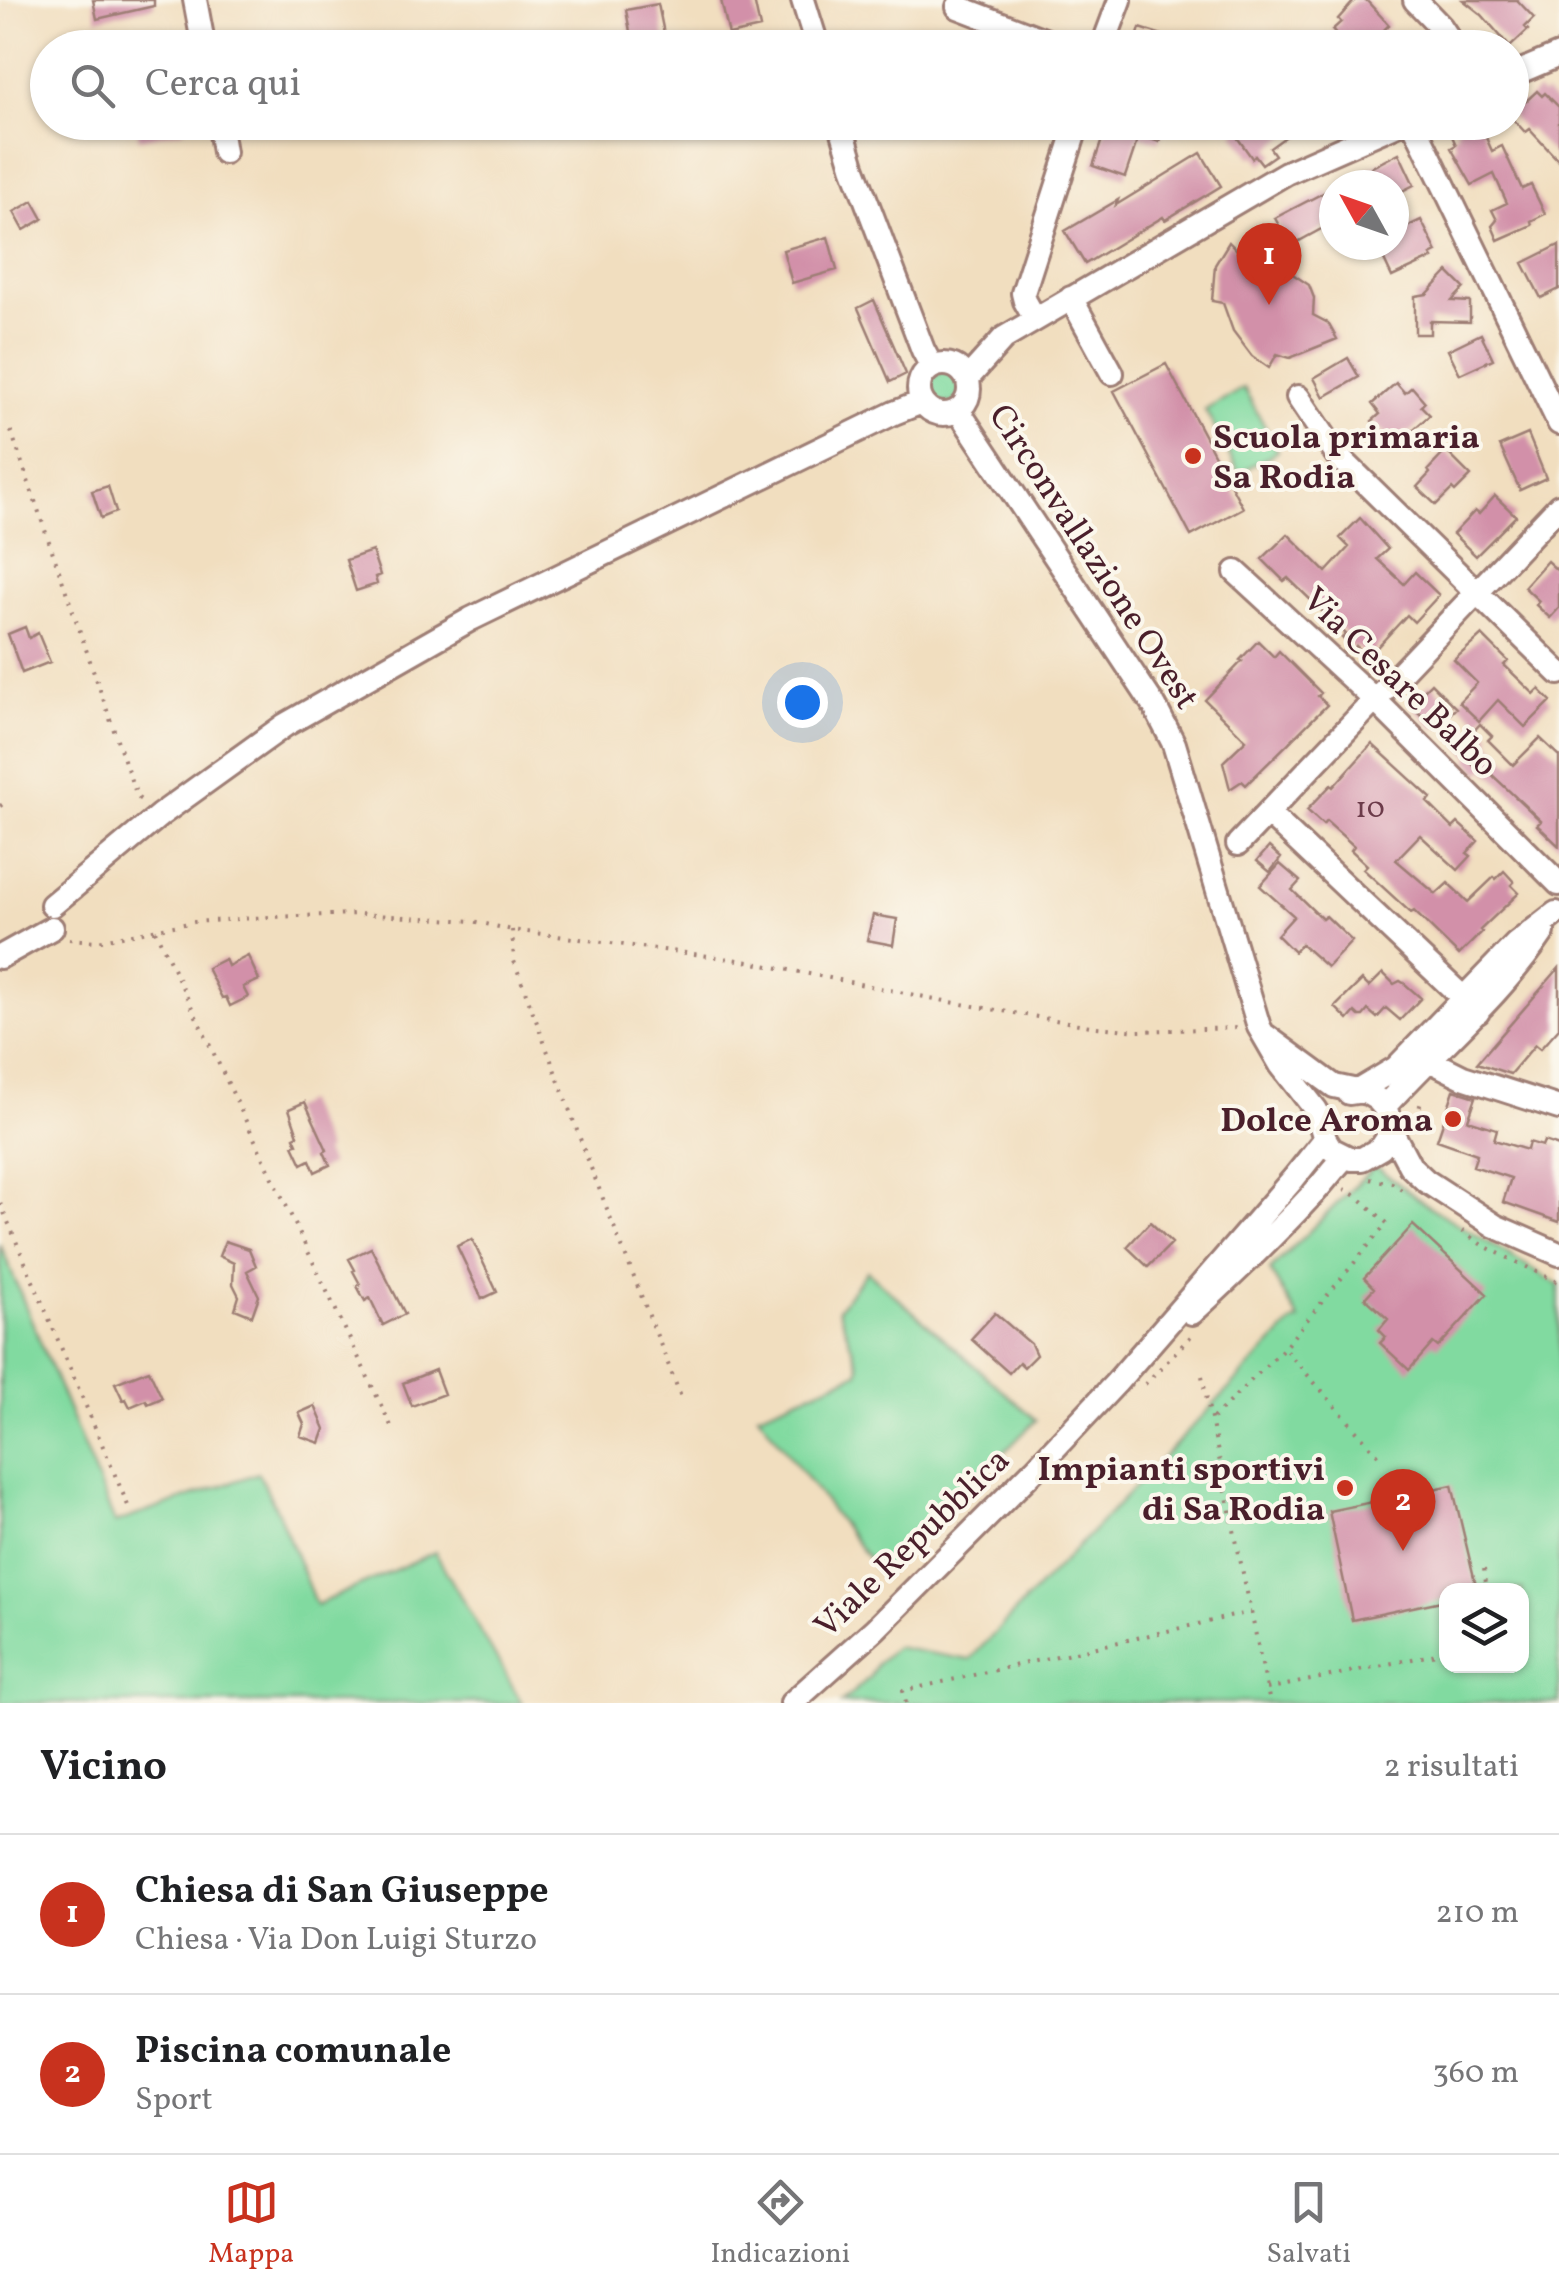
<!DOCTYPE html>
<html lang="it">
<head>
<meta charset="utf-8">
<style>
  body { margin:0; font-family:Vollkorn,serif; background:#f6f6f6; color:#202124 }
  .controls { position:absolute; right:30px; bottom:30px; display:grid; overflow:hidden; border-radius:20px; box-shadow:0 2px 8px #0004 }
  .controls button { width:90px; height:90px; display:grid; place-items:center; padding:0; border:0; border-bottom:2px solid #e0e0e0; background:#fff; color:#202124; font:50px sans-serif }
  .compass { position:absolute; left:1319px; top:170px; width:90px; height:90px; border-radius:50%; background:#fff; box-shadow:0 2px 8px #0004; rotate:310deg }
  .you { position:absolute; left:802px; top:702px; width:35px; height:35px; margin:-25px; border:8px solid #fff; border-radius:50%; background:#1a73e8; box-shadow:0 0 0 15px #1a73e833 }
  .badge { display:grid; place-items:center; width:65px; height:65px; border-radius:50%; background:#c8321e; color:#fff; font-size:32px; font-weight:700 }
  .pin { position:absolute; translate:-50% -82px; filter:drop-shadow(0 2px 5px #0008) }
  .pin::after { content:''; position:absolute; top:52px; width:35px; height:30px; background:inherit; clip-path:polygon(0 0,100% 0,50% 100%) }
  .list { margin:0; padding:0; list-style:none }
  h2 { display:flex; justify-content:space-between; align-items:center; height:130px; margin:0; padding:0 40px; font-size:42px }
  h2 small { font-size:32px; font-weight:400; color:#757577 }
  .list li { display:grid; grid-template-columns:65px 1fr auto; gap:30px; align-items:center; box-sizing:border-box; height:160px; padding:0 40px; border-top:2px solid #e0e0e0 }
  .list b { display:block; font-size:38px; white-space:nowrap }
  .list p { margin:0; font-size:32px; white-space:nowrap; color:#757577 }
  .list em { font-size:32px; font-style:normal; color:#757577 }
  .icon { flex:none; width:55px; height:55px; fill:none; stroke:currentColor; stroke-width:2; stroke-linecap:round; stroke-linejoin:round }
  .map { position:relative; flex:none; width:1559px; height:1703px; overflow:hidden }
  .search { position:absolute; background:#fff; box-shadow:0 2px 8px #0004; left:30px; right:30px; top:30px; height:110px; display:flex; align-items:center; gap:25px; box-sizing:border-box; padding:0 35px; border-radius:55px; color:#757577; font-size:38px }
  .sheet { height:450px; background:#fff }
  nav { display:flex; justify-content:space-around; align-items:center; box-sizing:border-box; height:140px; border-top:2px solid #e0e0e0; background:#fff; font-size:28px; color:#757577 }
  nav a { display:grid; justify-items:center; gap:5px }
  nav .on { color:#c8321e }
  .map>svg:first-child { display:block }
  .green { fill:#81daa0; stroke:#667c66; stroke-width:2.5; fill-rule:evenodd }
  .building { fill:#d290a9 }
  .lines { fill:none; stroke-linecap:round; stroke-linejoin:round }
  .minor-casing { stroke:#9e7e75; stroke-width:28 }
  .path { stroke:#9e7e75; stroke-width:4; stroke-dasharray:2.5 8; stroke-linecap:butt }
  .minor { stroke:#fff; stroke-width:22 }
  .poi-dot { fill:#c8321e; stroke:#fbf7ec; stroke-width:4 }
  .labels { text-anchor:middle; stroke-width:8; stroke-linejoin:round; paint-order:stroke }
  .number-label { font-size:30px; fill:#6c3b4a }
  .poi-label { font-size:35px; font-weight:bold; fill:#4a1f2b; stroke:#fbf7ec; text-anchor:end }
  .street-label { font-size:35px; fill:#4a1f2b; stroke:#fbf7ec }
</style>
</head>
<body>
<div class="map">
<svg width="1559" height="1703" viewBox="0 0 1559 1703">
  <rect width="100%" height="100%" fill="#fbf7ec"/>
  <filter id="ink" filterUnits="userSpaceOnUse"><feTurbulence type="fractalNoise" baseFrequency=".01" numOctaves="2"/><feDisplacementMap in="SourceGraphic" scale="20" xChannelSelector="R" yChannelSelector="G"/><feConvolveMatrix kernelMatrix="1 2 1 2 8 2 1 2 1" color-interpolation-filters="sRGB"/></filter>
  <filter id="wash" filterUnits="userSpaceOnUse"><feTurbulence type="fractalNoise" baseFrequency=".0048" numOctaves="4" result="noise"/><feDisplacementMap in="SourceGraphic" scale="40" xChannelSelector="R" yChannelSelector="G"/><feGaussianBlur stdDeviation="2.25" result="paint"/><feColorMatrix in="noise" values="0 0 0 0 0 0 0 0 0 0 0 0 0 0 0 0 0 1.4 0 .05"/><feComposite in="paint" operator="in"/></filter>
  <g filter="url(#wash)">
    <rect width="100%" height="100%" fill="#f1debf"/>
    <path class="green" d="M930 387a17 17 0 1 1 34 0a17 17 0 1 1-34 0Z
      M1244,388l34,63 -39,22 -34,-63z
      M1375,1166l53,40 131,79v418h-718l28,-25 8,-15 18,-16 74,13 324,-338 6,-2 -29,-50zM1446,1590h76v76h-76z
      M0,1244l115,279 143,-50 20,39 38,93 119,-53 87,151h-522z
      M867,1271l169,149 -154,157 -124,-163 100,-41 1,-7 -21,-57z"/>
    <g id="blocks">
      <path class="building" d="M93,0h61v6l-57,13z
        M721,0h33l6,28 -31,7z
        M1355,0h11l23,25 -23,23h-18l-16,-18 9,-8 -3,-3z
        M1463,0h54l17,18 -9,9 3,3 -18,17 -28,-32z
        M658,4l9,44h-34l-7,-38z
        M1140,28l51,16 -1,4h-56z
        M1537,91l5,5 3,-3 14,14v54l-30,-32 -4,3 -13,-14v-24l10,11z
        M136,122h47l1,8 -45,9z
        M1108,122h57l-6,20 -20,-7 -14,42 -32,-11z
        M1249,122h57l-36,26 5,7 -13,9 -7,-9 -3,3 -18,-25z
        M1466,122h13l13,29 10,-5 20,43 9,-4 14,29 -14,7 1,4 -34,15 -6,-14 5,-6 -5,-10 15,-7 -13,-29 -22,11 -21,-37 5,-3 -4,-9 6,-3 -3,-5z
        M1201,153l20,33 -56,34 -2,-3 -78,47 -20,-33 53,-31 -2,5z
        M1399,153l15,32 -20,10v-10h-56z
        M1327,191l7,13v18l-44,24 -15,-28z
        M33,201l10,18 -19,11 -10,-18z
        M1421,220l16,32 -6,3 2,3 -41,19 -15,-32h17v-12z
        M828,237l9,33 -45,13 -9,-33z
        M1229,242l32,33 2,-22 31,3 -3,17 18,12 5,13 -1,17 15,8 9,16 -47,19 -13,-4 -8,14 -17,-12 -19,-25 -10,-28 -11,-2 3,-36z
        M1559,245v44l-18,9 -18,-35z
        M1448,272l16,16 -12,13 18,1v20l-40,-1v13h-15v-38l12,-2z
        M874,300l32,74 -16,8 -32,-74z
        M1481,334l12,25 -33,15 -12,-24z
        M1348,358l11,19 -35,20 -10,-19z
        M1166,364l77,144 -52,28 -77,-145z
        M1396,383l9,10 7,-6 13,15 -4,4 9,9 -22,19 -2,-3 -13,12 -21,-22 8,-7 -8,-10z
        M1528,434l18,44 -26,12 -20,-44z
        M1446,451l25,25 -16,16 -3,-3 -16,16 -19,-18 13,-14 -2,-3z
        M108,486l8,26 -15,6 -9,-27z
        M1495,496l21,20 -40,40 -23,-22 22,-23 4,3z
        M1360,518l28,31 -11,10 27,25 11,-12 24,23 -25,27 -7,-7 -39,42 -12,-11 -2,3 -12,-11 4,-4 -58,-56 -4,3 -22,-22 26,-25 38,38 23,-25 -9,-9z
        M372,551l8,24 -5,2 2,7 -21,7 -10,-31z
        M1547,561l12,11v36l-9,10 -14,-13 3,-4 -15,-14z
        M25,627l4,11 9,-5 12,29 -28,11 -14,-39z
        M1482,635l26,26 -4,4 30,29 5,-5 12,12 -26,26 -27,-27 -19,21 -20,-19 18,-19 -23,-23z
        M1258,641l16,16 5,-6 42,42 -3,3 9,9 -81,80 -4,-4 -12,8 -7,-27 23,-22 -41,-40 37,-39 -2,-1z
        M1431,683l25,25 -21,21 -25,-25z
        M1480,724l12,12 -4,4 25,25 27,-27 19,18v90l-22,-21 4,-4 -56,-53 -4,5 -13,-13 3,-3 -11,-11z
        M1372,744l59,54 -4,4 26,26 5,-5 20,18 -11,12 4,3 -13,14 -38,-35 -24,25 40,34 12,-11 20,19 26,-25 2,2 8,-8 10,11 -3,3 8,8 -39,37 2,2 -23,23 -45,-44 -3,2 -48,-44 4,-4 -16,-15 3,-4 -28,-25 -3,4 -16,-15 24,-25 2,2z
        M1269,847l12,11 -11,14 -13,-11z
        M1280,864l20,17 -8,9 30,29 4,-3 26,25 -25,26 -26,-23 -7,8 -17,-17 17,-19 -34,-30z
        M873,915l24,4 -4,26 -26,-5z
        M248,956l11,24 -16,7 5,10 -18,9 -4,-9 -4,1 -15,-30 18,-9 3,7z
        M1559,968v60l-19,21 -5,-4 -25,29 -33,-11z
        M1383,973l11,11 6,-3 5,3 16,14 -21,22 -14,-12 -9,10 -9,-8 -5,6h-4l-4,-4 -7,8 -13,-13 27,-27 7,7z
        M1454,1090l22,7 -8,23 29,9 -3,11 33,10 2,-8 13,4 2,-5 15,5v76l-56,-20 8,-24 -38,-12 4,-12 -40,-14z
        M305,1102l22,48 -3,2 6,13 -15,7 -5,-12 -8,4 -9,-19 4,-1 -3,-7 4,-2 -9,-26z
        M1150,1222l22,21 -24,24 -21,-20z
        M1413,1225l74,69 -49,53 -5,-4 -24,27 -29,-27 6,-6 -7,-7 9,-11 -23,-21 9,-10 -10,-10z
        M472,1239l25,53 -15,7 -25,-53z
        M225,1241l24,8 7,17 -9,5 12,25 -7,20 -17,-7 4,-13 -6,-12 1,-21 -15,-7z
        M371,1248l34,66 -22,11 -13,-27 -5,3 -8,-15 3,-2 -7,-13 2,-1 -6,-11z
        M995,1313l36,31 5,11 -12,12 -5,-5 -10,11 -38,-34z
        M149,1370l13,28 -14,6 -2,-4 -16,7 -4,-8 -3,1 -8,-17z
        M435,1370l9,24 -32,12 -9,-23z
        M315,1406l10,23 -5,14 -20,-7 4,-12 -5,-11z
        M1408,1480l3,14 41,-9 25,105h-31v10l-94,20 -23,-109 58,-12 -3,-14z"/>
    </g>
  </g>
  <g filter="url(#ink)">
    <use href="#blocks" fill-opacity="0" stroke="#9e7e75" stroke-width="2.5"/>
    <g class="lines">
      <g class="minor-casing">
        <path id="minor" d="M195,0l9,48
          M803,0l15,48
          M1415,0l26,27 14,21
          M958,7l107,41
          M1102,48l18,-48
          M1512,75l47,-20
          M219,122l5,30
          M840,122l13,44 70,184 9,17
          M1413,122l146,301
          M1071,298l41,75
          M1035,319l-10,-18 -2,-8 55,-171
          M919 389a25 25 0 1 1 50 0a25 25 0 1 1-50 0Z
          M967,379l37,-41 282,-165 116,-51
          M1298,397l39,58 222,218
          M958,410l197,297 19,37 85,283 22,38 35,45 9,29 6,10 20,10h11l19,-11 6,-9 3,-11 -1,-11 -5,-10 -7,-8 -10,-6 -33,-7 -68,-50
          M1236,572l139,128 184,184
          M1268,813l210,199
          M1238,844l321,-338
          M52,905l108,-90 125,-90 186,-106 423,-206 28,-11
          M0,957l52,-29
          M1429,1060l34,17 96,31
          M1349,1093l7,-1 40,-24 120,-124 40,-31
          M1384,1107c53,-59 115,-109 159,-175
          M1390,1128l20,38 16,15 69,45 64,28
          M1192,1313c40,-37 80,-75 117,-115 13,-13 23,-28 36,-41
          M792,1703l83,-74 160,-160 81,-86 178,-205 31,-39"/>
      </g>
      <path class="path" d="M11,431l120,349 7,18 6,4
        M0,806l3,-2
        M155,930l238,500
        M512,930l2,31 77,207 90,229
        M69,939l28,2 97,-19 75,-5 89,-3 115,7 39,9 227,30 211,42 146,25 42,4 100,-3
        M1414,1127l8,-29
        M1370,1179l22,4 14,10
        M1344,1189l13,7 30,27 -103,125 94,107
        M0,1203l129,305
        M1462,1231l20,14 77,38
        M1202,1376l68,327
        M1145,1384l49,-51
        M1213,1418l71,-70
        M1484,1569l3,21
        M1267,1689l179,-37
        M906,1703l-3,-12 348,-79"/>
      <use href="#minor" class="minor"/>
    </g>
  </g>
  <g class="poi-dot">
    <circle cx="1193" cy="456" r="10"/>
    <circle cx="1453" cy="1119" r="10"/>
    <circle cx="1345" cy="1488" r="10"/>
  </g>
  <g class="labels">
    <g class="number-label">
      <text x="1370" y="817">10</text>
    </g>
    <g class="poi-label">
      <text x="1213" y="448" text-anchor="start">Scuola primaria<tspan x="1213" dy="40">Sa Rodia</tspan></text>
      <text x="1433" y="1131">Dolce Aroma</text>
      <text x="1325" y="1480">Impianti sportivi<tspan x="1325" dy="40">di Sa Rodia</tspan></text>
    </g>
    <g class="street-label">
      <text transform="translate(1095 556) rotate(57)" y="12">Circonvallazione Ovest</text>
      <text transform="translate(1401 681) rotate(44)" y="12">Via Cesare Balbo</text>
      <text transform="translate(911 1542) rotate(-44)" y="12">Viale Repubblica</text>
    </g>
  </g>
</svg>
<div class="controls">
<button><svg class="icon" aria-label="layers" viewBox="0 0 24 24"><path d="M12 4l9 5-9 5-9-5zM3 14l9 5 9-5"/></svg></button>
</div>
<svg class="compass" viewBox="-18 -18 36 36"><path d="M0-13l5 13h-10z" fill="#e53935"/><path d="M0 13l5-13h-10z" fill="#757577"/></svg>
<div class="you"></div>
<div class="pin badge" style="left:1269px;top:305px">1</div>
<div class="pin badge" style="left:1403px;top:1551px">2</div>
<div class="search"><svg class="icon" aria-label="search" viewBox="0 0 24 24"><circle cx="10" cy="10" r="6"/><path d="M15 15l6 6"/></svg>Cerca qui</div>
</div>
<section class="sheet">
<h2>Vicino<small>2 risultati</small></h2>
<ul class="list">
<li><span class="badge">1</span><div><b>Chiesa di San Giuseppe</b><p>Chiesa · Via Don Luigi Sturzo</p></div><em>210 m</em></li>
<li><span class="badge">2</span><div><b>Piscina comunale</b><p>Sport</p></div><em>360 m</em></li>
</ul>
</section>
<nav>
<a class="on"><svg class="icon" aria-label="map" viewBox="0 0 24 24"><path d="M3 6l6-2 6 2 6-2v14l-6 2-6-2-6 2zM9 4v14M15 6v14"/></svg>Mappa</a>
<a><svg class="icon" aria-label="directions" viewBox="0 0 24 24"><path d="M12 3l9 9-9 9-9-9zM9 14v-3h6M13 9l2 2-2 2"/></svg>Indicazioni</a>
<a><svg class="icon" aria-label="saved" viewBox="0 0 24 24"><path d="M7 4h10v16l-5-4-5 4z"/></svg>Salvati</a>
</nav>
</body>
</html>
